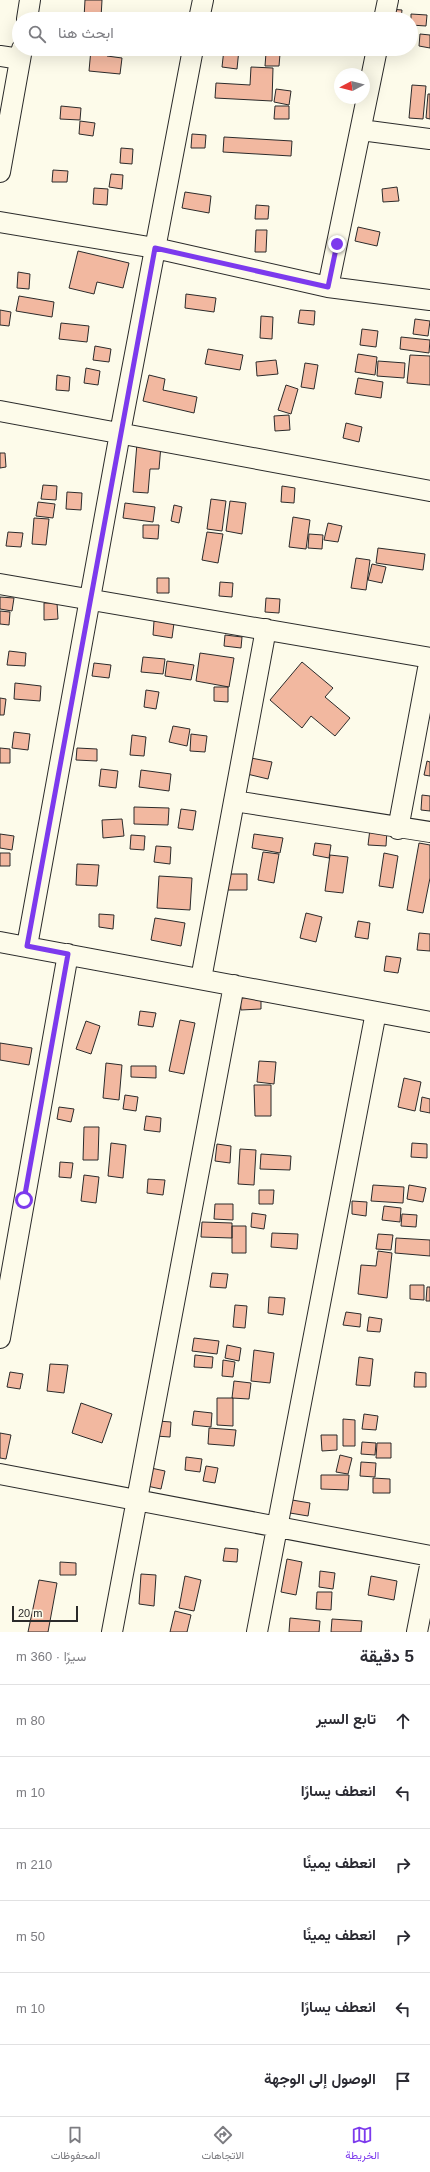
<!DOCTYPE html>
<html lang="ar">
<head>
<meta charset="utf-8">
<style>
  body { margin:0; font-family:Arial,Vazirmatn,sans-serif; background:#f7f7f7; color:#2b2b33; direction:rtl }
  .compass { position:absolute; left:334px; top:68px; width:36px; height:36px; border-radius:50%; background:#fff; box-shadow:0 4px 16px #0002; rotate:263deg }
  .scale { position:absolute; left:12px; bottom:10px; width:66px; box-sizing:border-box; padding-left:4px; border:2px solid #2b2b2b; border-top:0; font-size:11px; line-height:14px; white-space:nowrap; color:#2b2b2b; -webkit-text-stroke:3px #fdfbea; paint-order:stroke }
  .stop { position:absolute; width:12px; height:12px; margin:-9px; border:3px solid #7c3aed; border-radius:50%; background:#fff }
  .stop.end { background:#7c3aed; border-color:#fff; box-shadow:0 1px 4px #0008 }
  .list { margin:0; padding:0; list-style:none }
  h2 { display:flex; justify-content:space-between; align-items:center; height:52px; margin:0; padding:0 16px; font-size:17px }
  h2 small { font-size:13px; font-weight:400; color:#7c7c81 }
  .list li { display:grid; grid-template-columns:26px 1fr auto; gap:12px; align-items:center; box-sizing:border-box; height:72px; padding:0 16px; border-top:1px solid #e1e1e2 }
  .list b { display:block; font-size:15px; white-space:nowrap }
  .list em { font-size:13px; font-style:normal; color:#7c7c81 }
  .icon { flex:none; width:22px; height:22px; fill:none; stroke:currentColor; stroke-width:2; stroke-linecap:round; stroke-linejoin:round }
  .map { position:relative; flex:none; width:430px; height:1632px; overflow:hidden; direction:ltr }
  .search { position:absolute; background:#fff; box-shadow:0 4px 16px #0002; left:12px; right:12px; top:12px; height:44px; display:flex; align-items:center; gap:10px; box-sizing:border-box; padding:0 14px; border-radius:22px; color:#7c7c81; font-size:15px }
  .sheet { height:484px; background:#fff }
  nav { display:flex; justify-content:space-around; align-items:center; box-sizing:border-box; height:56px; border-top:1px solid #e1e1e2; background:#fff; font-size:11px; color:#7c7c81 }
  nav a { display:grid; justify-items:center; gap:2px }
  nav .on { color:#7c3aed }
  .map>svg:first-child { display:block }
  .building { fill:#f2b8a0; stroke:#2b2b2b }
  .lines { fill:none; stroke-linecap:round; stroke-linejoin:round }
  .minor-casing { stroke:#2b2b2b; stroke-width:22 }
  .minor { stroke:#fdfbea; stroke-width:20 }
  .route { stroke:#7c3aed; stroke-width:5 }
</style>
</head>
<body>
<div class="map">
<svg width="430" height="1632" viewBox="0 0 430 1632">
  <rect width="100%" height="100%" fill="#fdfbea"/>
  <path class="building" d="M85,0h17l-1,18h-17z
    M389,9l13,1 -1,9h-14z
    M411,14l16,1 -1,11 -15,-1z
    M420,34l10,1v13l-11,-2z
    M91,49h17l-1,7 15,2 -2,16 -31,-3z
    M224,49h15l-2,20 -15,-2z
    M266,53l14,1 -1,12h-14z
    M251,67l22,1 -1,33 -57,-3 1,-15 34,2z
    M412,85l14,1 -3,33 -14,-1z
    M276,89l15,2 -2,14 -15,-3z
    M428,94h2v25l-4,-1z
    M61,106l20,2 -1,12 -20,-1z
    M275,106h14v13h-15z
    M80,121l15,2 -2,13 -14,-2z
    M192,134l14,1 -1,13h-14z
    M224,137l68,4 -1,15 -68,-4z
    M121,148l12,1 -1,15 -12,-1z
    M53,170l15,1 -1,11h-15z
    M111,174l12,1 -1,14 -13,-2z
    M397,187l2,14 -16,1 -1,-13z
    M94,188l14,1 -1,16 -14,-1z
    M185,192l26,4 -2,17 -27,-5z
    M256,205l13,1 -1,13h-13z
    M358,227l22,5 -3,14 -22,-5z
    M256,230h11l-1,22h-11z
    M78,251l51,12 -6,25 -26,-6 -3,12 -25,-6z
    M18,272l12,2 -1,15 -12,-1z
    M186,294l30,4 -2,14 -29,-4z
    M19,296l35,6 -2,15 -36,-6z
    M0,310l11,2 -2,14 -9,-1z
    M300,310l15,1 -1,14 -16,-2z
    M261,316l12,1 -1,22 -12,-1z
    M415,319l15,2 -2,15 -15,-2z
    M61,323l28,3 -2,16 -28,-3z
    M362,329l16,2 -2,16 -16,-2z
    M401,337l29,3 -1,13 -29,-4z
    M95,346l16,3 -2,13 -16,-2z
    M208,349l35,6 -3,15 -35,-6z
    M358,354l19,3 -2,18 -20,-3z
    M410,355l20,1v29l-23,-2z
    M276,360l2,14 -21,2 -1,-14z
    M378,361l27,2 -1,15 -27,-2z
    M305,363l13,2 -4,24 -13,-2z
    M86,368l14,3 -2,14 -14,-2z
    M57,375l13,2 -1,14 -13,-1z
    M149,375l16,4 -2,11 34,7 -3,16 -51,-12z
    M358,378l25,4 -2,16 -26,-4z
    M286,385l12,4 -7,25 -13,-4z
    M289,415l1,15 -15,1 -1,-15z
    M346,423l16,4 -3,15 -16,-4z
    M137,443l24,2 -2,24h-9l-2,24 -15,-1z
    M0,453h5l1,14 -6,1z
    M43,485l14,1 -1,14 -15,-1z
    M282,486l13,2 -1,15 -13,-1z
    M67,492l15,1 -1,17 -15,-1z
    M211,499l15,2 -4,30 -15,-2z
    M230,501l16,2 -4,31 -16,-3z
    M38,502l17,2 -2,14 -17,-2z
    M125,503l30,4 -2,15 -30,-4z
    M174,505l8,2 -3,16 -8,-2z
    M293,517l17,3 -4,29 -17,-2z
    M34,518l15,1 -3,26 -14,-1z
    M328,523l14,3 -4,16 -14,-2z
    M143,525h16l-1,14 -15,-1z
    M8,532l15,1 -2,14 -15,-1z
    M207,532l16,2 -5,29 -16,-3z
    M309,534l14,1 -1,14 -14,-1z
    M378,548l47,6 -2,16 -47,-7z
    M356,558l14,2 -4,30 -15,-2z
    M372,564l14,3 -4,16 -14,-3z
    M157,578h12v15h-12z
    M220,582l13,1 -1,14 -13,-1z
    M0,597l14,1 -2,13 -12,-2z
    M266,598l14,1 -1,14 -14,-1z
    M44,603h13l1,16 -14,1z
    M0,611l10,1 -1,13 -9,-1z
    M154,621l20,2 -2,15 -19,-3z
    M225,635l17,2 -1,11 -17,-2z
    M9,651l17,2 -1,13 -18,-1z
    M200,653l34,5 -5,29 -33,-6z
    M143,657l22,2 -2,15 -22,-2z
    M167,661l27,4 -3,15 -26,-4z
    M302,662l31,26 -8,9 25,21 -15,18 -24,-20 -9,12 -32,-28z
    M94,663l17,2 -2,13 -17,-2z
    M15,683l26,3 -1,15 -26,-2z
    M214,687h14v15l-14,-1z
    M146,690l13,2 -3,17 -12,-2z
    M0,698l6,1 -2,16h-4z
    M173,726l17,3 -3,17 -18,-4z
    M14,732l16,2 -2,16 -16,-2z
    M191,734l16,2 -2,16 -15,-1z
    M132,735l14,2 -2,19 -14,-1z
    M0,748l10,1v14h-10z
    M77,748l20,1v12l-21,-1z
    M251,758l21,4 -4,17 -21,-5z
    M427,761l3,1v14l-6,-1z
    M101,769l17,2 -2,17 -17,-2z
    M141,770l30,4 -2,17 -30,-4z
    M422,795l8,1v15l-9,-1z
    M134,807l35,1 -1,17 -34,-1z
    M181,809l15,2 -3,19 -15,-2z
    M122,819l2,17 -21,2 -1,-18z
    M370,829l17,1 -1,16 -18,-1z
    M0,834l14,2 -2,14 -12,-2z
    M254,834l29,4 -3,15 -28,-5z
    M131,835l14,1 -1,14 -14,-1z
    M315,843l16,2 -2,13 -16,-3z
    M419,843l11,2v33l-7,35 -16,-3z
    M156,846l15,1 -1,17 -16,-2z
    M263,852l16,2 -5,29 -16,-3z
    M0,853h10v13h-10z
    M384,853l14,3 -5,32 -14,-2z
    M330,855l18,2 -5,36 -18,-2z
    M77,864l22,1 -2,21 -21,-1z
    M222,874h25v16h-26z
    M159,876l33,2 -2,32 -33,-2z
    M306,913l16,4 -6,25 -16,-4z
    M99,914l15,1 -1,14 -14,-2z
    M155,918l30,5 -4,23 -30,-6z
    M358,921l12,2 -2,16 -13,-2z
    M419,933l11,1v17l-13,-1z
    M386,956l15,2 -3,15 -14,-2z
    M261,997v12l-20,1 -1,-12z
    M140,1011l16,2 -3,14 -15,-2z
    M180,1020l15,3 -11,51 -15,-3z
    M86,1021l14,5 -9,28 -15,-5z
    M0,1043l32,5 -3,17 -29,-5z
    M259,1061l17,1 -2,22 -17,-2z
    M106,1063l16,2 -3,35 -16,-2z
    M131,1066h25v12l-25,-1z
    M404,1078l17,4 -6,29 -17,-4z
    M254,1085h17v31h-16z
    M125,1095l13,2 -2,14 -13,-2z
    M422,1097l8,2v14l-10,-2z
    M59,1107l15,2 -3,13 -14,-3z
    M146,1116l15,2 -1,14 -16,-2z
    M84,1127h15l-1,33h-15z
    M111,1143l15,2 -3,33 -15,-2z
    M412,1143l15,1v14l-16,-1z
    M217,1144l14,2 -1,17 -15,-2z
    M240,1149l16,1 -2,35 -16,-1z
    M261,1154l30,2 -1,14 -30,-1z
    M60,1162l13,1 -2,15 -12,-1z
    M84,1175l15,2 -3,26 -15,-2z
    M148,1179l17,1 -2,15 -16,-2z
    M373,1185l31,2 -1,16 -32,-2z
    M409,1185l17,3 -3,14 -16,-3z
    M259,1190h15l-1,14h-14z
    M352,1201l15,1 -1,14 -14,-2z
    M215,1204h18v16l-19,-1z
    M384,1206l17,2 -1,14 -18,-2z
    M252,1213l14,2 -2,14 -13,-2z
    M402,1214l15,1 -1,12 -15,-1z
    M202,1222l30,1v15l-31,-1z
    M232,1226h14v27h-14z
    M272,1233l26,1 -1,15 -26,-2z
    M378,1234l15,1 -2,15 -15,-1z
    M396,1238l34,2v16l-35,-3z
    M378,1251l14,2 -5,45 -29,-4 3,-29 15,1z
    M212,1273l16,1 -2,14 -16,-1z
    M410,1285h14v15l-14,-1z
    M427,1287h3v14h-4z
    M269,1297l16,1 -2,17 -15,-2z
    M235,1305l12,1 -2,22 -12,-1z
    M346,1312l15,2 -1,13 -17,-2z
    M369,1317l13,2 -2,13 -13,-1z
    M194,1338l25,3 -2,13 -25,-3z
    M227,1345l14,3 -2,13 -14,-3z
    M254,1350l20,3 -4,30 -19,-2z
    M195,1355l18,2 -1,11 -18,-1z
    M359,1357l14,2 -3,27 -14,-1z
    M223,1360l12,2 -2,15 -11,-1z
    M50,1364l18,1 -4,28 -17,-2z
    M10,1372l13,2 -3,15 -13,-2z
    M415,1372l11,1v14h-12z
    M234,1381l17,2 -2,16 -17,-1z
    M217,1398h16v28l-16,-1z
    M81,1403l31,11 -10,29 -30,-10z
    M194,1411l18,2 -1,14 -19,-2z
    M364,1414l14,2 -2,14 -14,-1z
    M343,1419l12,1v26h-12z
    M158,1421l13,1 -1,15 -14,-1z
    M209,1428l27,2 -2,16 -26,-2z
    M0,1433l11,2 -5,24 -6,-1z
    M321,1435h16v15l-15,1z
    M362,1442l14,1 -1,12 -14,-1z
    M377,1443h14v15h-15z
    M340,1455l12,3 -4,16 -12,-2z
    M186,1457l16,2 -2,13 -15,-2z
    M361,1462l15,1 -1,14 -15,-1z
    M206,1466l12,2 -3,15 -12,-2z
    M151,1468l14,3 -4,18 -14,-3z
    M321,1475h28l-1,15 -27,-1z
    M373,1478l17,1v14h-17z
    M292,1500l18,3 -2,13 -18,-3z
    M225,1548l13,1 -1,13 -14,-1z
    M287,1559l15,3 -6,33 -15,-3z
    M60,1562l16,1v12h-16z
    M320,1571l15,2 -2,16 -14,-2z
    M141,1574l15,1 -2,31 -15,-2z
    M185,1576l16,4 -7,31 -15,-3z
    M371,1576l26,5 -3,19 -26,-5z
    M39,1580l18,3 -9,49h-20z
    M317,1592h15l-1,18 -15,-1z
    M175,1611l16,4 -4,17h-17z
    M290,1618l30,3 -1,11h-30z
    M332,1619l30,2 -1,11h-30z"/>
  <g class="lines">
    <g class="minor-casing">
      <path id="minor" d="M27,19l3,-19
        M199,19l4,-19
        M384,19l4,-19
        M0,56l20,3
        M361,130l69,9
        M0,172l22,-123
        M0,222l155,26 173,39 102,13
        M328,287l49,-238
        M0,411l430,80
        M0,584l430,74
        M234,801l196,31
        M398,829l32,-171
        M0,942l430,80
        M27,946l93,-513 73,-384
        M201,979l65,-350
        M0,1338l68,-384
        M0,1474l430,82
        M112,1632l122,-647
        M257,1632l119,-620
        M417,1632l13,-66"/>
    </g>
    <use href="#minor" class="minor"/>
  </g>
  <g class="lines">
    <path class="route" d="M24,1200l44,-246 -41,-8 128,-698 173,39 9,-43"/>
  </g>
</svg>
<svg class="compass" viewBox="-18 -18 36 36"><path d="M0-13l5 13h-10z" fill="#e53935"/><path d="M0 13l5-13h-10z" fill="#7c7c81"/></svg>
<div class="scale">20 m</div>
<div class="stop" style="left:24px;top:1200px"></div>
<div class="stop end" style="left:337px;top:244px"></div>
<div class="search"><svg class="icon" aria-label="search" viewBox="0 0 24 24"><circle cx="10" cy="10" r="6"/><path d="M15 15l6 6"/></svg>ابحث هنا</div>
</div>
<section class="sheet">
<h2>5 دقيقة<small>سيرًا · 360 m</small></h2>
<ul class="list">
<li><svg class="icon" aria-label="ahead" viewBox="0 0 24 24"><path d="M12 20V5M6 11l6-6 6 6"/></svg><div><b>تابع السير</b></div><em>80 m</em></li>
<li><svg class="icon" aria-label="left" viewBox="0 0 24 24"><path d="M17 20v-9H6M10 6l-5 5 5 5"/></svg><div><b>انعطف يسارًا</b></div><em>10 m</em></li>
<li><svg class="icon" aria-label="right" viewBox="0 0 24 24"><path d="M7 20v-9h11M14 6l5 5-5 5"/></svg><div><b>انعطف يمينًا</b></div><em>210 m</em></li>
<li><svg class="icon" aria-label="right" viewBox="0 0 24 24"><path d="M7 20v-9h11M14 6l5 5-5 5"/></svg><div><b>انعطف يمينًا</b></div><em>50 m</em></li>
<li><svg class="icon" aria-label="left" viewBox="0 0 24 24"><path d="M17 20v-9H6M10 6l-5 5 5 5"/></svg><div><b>انعطف يسارًا</b></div><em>10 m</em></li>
<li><svg class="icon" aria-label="arrive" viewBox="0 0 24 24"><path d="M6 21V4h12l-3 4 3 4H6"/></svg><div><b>الوصول إلى الوجهة</b></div></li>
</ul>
</section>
<nav>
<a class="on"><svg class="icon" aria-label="map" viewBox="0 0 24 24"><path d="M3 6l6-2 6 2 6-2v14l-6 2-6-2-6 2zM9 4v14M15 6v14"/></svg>الخريطة</a>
<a><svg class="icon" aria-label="directions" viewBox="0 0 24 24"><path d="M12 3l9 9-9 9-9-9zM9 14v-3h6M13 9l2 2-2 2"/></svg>الاتجاهات</a>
<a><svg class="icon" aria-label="saved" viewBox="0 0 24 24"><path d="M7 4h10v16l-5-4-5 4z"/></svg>المحفوظات</a>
</nav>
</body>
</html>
